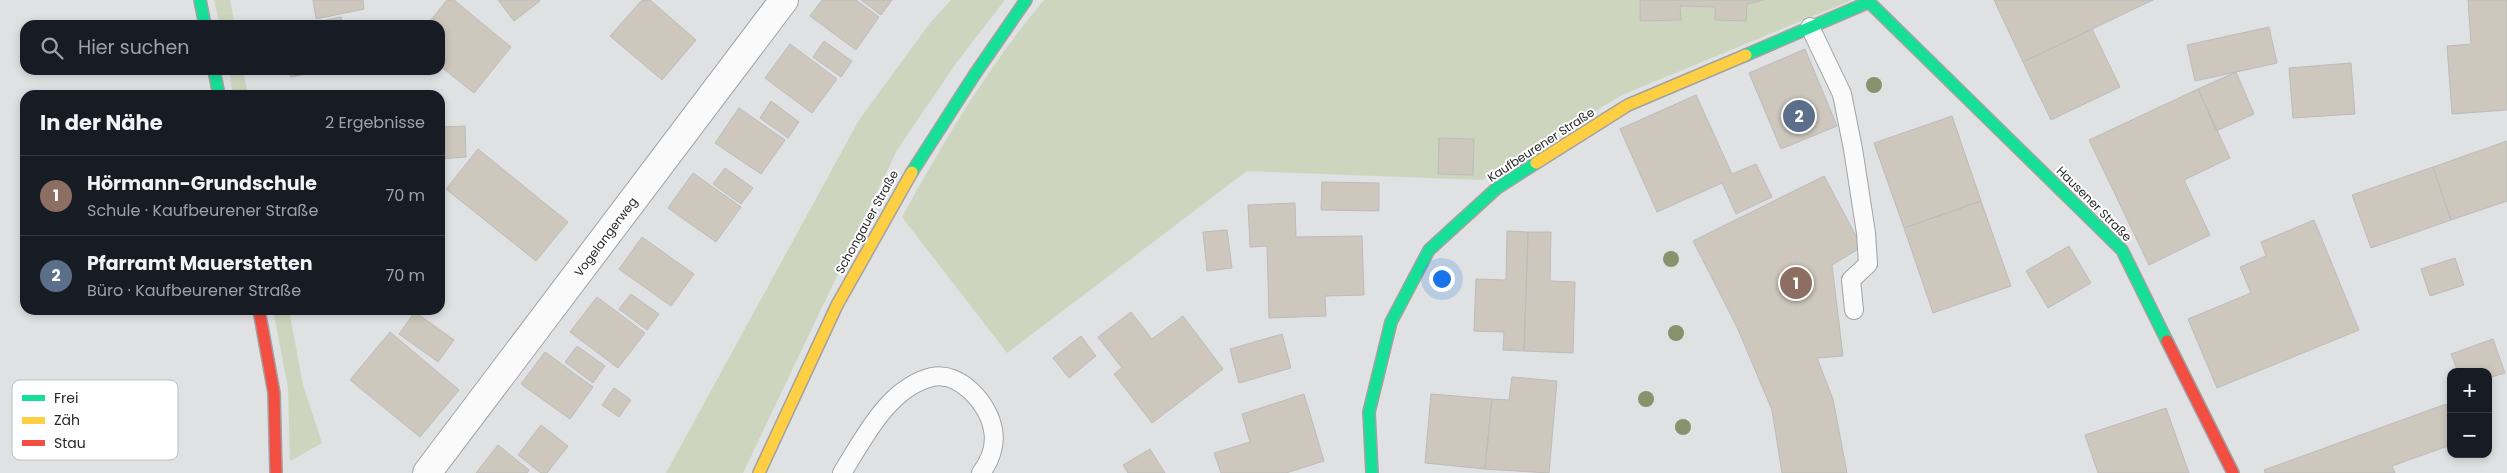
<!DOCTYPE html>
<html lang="de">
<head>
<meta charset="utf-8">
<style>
  body { margin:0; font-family:Poppins,sans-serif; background:#20242c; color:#f1f3f6 }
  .controls { position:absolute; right:15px; bottom:15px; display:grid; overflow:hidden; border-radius:10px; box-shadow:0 2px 8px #0003 }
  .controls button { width:45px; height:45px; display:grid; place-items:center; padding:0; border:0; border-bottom:1px solid #363941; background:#171b24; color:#f1f3f6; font:25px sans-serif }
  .you { position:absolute; left:1441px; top:278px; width:18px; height:18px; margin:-12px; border:4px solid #fff; border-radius:50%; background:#1a73e8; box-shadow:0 0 0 8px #1a73e833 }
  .badge { display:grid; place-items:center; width:32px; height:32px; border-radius:50%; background:#69696a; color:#fff; font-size:16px; font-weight:700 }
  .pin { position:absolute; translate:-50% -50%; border:2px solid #fff; box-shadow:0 1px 5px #0006 }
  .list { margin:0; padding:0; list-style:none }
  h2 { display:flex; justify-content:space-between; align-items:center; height:65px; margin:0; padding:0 20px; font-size:21px }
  h2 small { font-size:16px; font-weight:400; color:#9ea1a6 }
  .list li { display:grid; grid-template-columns:32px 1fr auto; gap:15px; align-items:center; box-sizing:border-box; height:80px; padding:0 20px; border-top:1px solid #363941 }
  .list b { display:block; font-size:19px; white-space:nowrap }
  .list p { margin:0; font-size:16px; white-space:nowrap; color:#9ea1a6 }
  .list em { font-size:16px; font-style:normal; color:#9ea1a6 }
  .icon { flex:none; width:28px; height:28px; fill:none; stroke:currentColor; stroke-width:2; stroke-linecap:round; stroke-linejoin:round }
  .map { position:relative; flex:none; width:2507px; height:473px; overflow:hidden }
  .search { position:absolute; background:#171b24; box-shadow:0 2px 8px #0003; left:20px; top:20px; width:425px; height:55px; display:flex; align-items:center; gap:12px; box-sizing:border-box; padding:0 18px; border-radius:15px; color:#9ea1a6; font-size:19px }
  .panel { position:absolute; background:#171b24; box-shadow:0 2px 8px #0003; left:20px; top:90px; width:425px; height:225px; border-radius:15px }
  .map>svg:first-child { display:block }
  .green { fill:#ced5bf }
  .building { fill:#cdc7bd; stroke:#bcbcbc }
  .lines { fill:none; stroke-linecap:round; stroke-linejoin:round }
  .lane-casing { stroke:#a1a2a3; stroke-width:20 }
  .street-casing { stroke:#a1a2a3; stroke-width:30 }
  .fast-casing { stroke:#a1a2a3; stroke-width:14 }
  .slow-casing { stroke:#a1a2a3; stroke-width:14 }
  .jam-casing { stroke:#a1a2a3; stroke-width:14 }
  .lane { stroke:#fafafb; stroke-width:18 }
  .street { stroke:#fafafb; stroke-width:28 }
  .fast { stroke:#16e098; stroke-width:11 }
  .slow { stroke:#ffcf43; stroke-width:11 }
  .jam { stroke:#f24e42; stroke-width:11 }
  .tree { fill:#89916d }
  .labels { text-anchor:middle; stroke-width:4; stroke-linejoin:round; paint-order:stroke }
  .street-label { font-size:12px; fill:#29292a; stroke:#fff }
  .key { fill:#fff; stroke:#bfbfbf; stroke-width:1 }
  .key-label { font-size:14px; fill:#29292a }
</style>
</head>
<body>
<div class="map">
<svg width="2507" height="473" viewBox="0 0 2507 473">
  <rect width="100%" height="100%" fill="#e0e1e2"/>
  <path class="green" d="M214,0h16l5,25h-15z
    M951,0h54l-48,62 -60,88 -154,323h-77l193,-353 71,-97z
    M1044,0h808l-230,95 -140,85 -235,-9 -240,182 -105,-136c41,-75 87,-152 142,-217z
    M229,70h14l5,25h-15z
    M273,310h16l14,75 19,58 -32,18 -2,-73z"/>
  <path class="building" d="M313,0h50l1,9 -48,10z
    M447,0h7l57,47 -37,46 -34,-27v-41h-13z
    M498,0h41l1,1 -26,20z
    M642,0h8l46,40 -34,40 -52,-44z
    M822,0h34l23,17 -23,33 -46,-34z
    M861,0h31l-11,15z
    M1640,0h124l-17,4 -1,17 -31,-1v-13l-35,-1 1,14 -41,1z
    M1994,0h159l-130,62z
    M2468,0h39v110l-55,4 -5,-68 24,-2z
    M341,17l2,8h-40z
    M2269,27l8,36 -82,18 -8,-36z
    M2092,29l28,58 -69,33 -28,-58z
    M824,41l28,20 -11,16 -28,-20z
    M790,44l47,35 -25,34 -47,-35z
    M1805,49l32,77 -56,23 -32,-76z
    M2351,63l4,51 -62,4 -4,-50z
    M289,70h37l-35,7z
    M2236,72l18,42 -38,17 -18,-42z
    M2198,89l32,69 -46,22 26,55 -61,30 -60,-125z
    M1696,95l36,79 24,-10 16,33 -36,17 -14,-31 -65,29 -37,-83z
    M771,101l28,21 -11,16 -28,-20z
    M739,108l46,32 -24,34 -46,-31z
    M1952,116l29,85 -77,27 -30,-85z
    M465,126l1,31 -26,2v-32z
    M1439,138l35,1 -1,36 -35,-1z
    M2507,141v60l-56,19 -18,-53z
    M478,149l90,73 -32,39 -90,-72z
    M2433,167l18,53 -80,28 -19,-53z
    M725,168l28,20 -12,16 -28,-20z
    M693,173l48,34 -25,35 -48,-34z
    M1824,176l38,71 -30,18 11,91 -26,2 16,41 14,74h-65l-10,-63 -35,-83 -44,-86z
    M1322,182l57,1v28l-58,-1z
    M1981,201l30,85 -78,27 -29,-85z
    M1295,203l1,34 66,-1 2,59 -39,1 1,20 -57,2 -2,-72 -17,1 -2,-42z
    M2314,220l45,110 -142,58 -29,-69 63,-26 -11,-26 26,-11 -5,-14z
    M1227,230l5,38 -25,3 -4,-39z
    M1507,231l21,1 -4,119 -21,-1 1,-18 -30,-1 2,-52 30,1z
    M1528,232h23l-1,49 25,1 -2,71 -49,-2z
    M642,237l52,37 -23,32 -52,-37z
    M2069,246l22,37 -43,25 -22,-37z
    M2455,258l9,27 -34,11 -9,-27z
    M631,294l28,20 -12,16 -28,-21z
    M597,297l48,36 -27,35 -48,-36z
    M415,312l39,28 -16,22 -39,-28z
    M1131,312l21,27 31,-23 40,53 -71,54 -38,-49 8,-6 -24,-31z
    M390,332l69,58 -39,47 -70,-57z
    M1282,334l9,34 -52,15 -9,-34z
    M1081,336l15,20 -27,22 -16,-20z
    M2493,339l12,34 -17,5v-6h-30l-7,-18z
    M577,346l28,20 -12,17 -28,-21z
    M545,352l48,35 -23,32 -49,-35z
    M1512,377l45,4 -8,92 -64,-4 7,-70 17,1z
    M614,388l17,12 -12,17 -17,-12z
    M1304,394l20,67 -38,12h-65l-7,-20 36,-11 -8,-28z
    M1431,394l61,5 -7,70 -60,-6z
    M2446,404l5,14v27l-59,21 3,7h-130l-1,-3z
    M2166,408l23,65h-91l-13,-38z
    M541,425l27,21 -21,27h-6l-23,-18z
    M498,445l31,25 -2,3h-51z
    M1150,449l15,24h-37l-5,-8z"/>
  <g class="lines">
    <g class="lane-casing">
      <path id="lane" d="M1810,27l32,67 11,55 13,84 2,31 -17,16 3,30
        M842,473c22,-35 46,-85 90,-96 28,-6 57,27 61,53 3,15 -3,31 -12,43"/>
    </g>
    <g class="street-casing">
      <path id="street" d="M427,473l357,-473"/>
    </g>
    <g class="fast-casing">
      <path id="fast" d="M200,0l5,25
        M1869,2l253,248 45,91
        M1746,55l123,-53
        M214,70l5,25
        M912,172l63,-98 51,-74
        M1372,473l-3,-61 22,-90 38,-72 68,-62 39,-25"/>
    </g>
    <g class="slow-casing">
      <path id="slow" d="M1536,163l92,-58 118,-50
        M759,473l78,-168 75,-133"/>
    </g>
    <g class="jam-casing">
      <path id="jam" d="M259,310l15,83 2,80
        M2167,341l66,132"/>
    </g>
    <use href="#lane" class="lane"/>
    <use href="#street" class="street"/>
    <use href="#fast" class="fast"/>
    <use href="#slow" class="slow"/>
    <use href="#jam" class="jam"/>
  </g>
  <g class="tree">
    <circle cx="1874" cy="85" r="8"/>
    <circle cx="1671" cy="259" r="8"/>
    <circle cx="1676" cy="333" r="8"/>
    <circle cx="1646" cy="399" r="8"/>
    <circle cx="1683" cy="427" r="8"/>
  </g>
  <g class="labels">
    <g class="street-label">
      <text transform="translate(1541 145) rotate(-33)" y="4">Kaufbeurener Straße</text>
      <text transform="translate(2094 204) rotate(45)" y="4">Hausener Straße</text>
      <text transform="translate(867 222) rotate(-61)" y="4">Schongauer Straße</text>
      <text transform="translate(606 237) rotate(-53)" y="4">Vogelangerweg</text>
    </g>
  </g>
  <rect x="12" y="380" width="166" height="80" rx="8" class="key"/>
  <rect x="22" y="395" width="23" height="6" fill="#16e098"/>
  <rect x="22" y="417" width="23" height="7" fill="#ffcf43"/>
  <rect x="22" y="440" width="23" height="6" fill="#f24e42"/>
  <g class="key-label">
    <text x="54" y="403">Frei</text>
    <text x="54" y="425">Zäh</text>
    <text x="54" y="448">Stau</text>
  </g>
</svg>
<div class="controls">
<button>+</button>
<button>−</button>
</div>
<div class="you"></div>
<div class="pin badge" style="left:1796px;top:283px;background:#8d6e63">1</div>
<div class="pin badge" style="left:1799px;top:116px;background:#5c6f8a">2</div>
<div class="search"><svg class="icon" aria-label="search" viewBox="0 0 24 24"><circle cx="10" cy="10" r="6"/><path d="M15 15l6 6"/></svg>Hier suchen</div>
<section class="panel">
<h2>In der Nähe<small>2 Ergebnisse</small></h2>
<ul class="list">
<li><span class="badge" style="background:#8d6e63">1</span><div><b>Hörmann-Grundschule</b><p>Schule · Kaufbeurener Straße</p></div><em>70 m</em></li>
<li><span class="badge" style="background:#5c6f8a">2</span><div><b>Pfarramt Mauerstetten</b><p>Büro · Kaufbeurener Straße</p></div><em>70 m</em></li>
</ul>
</section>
</div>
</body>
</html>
